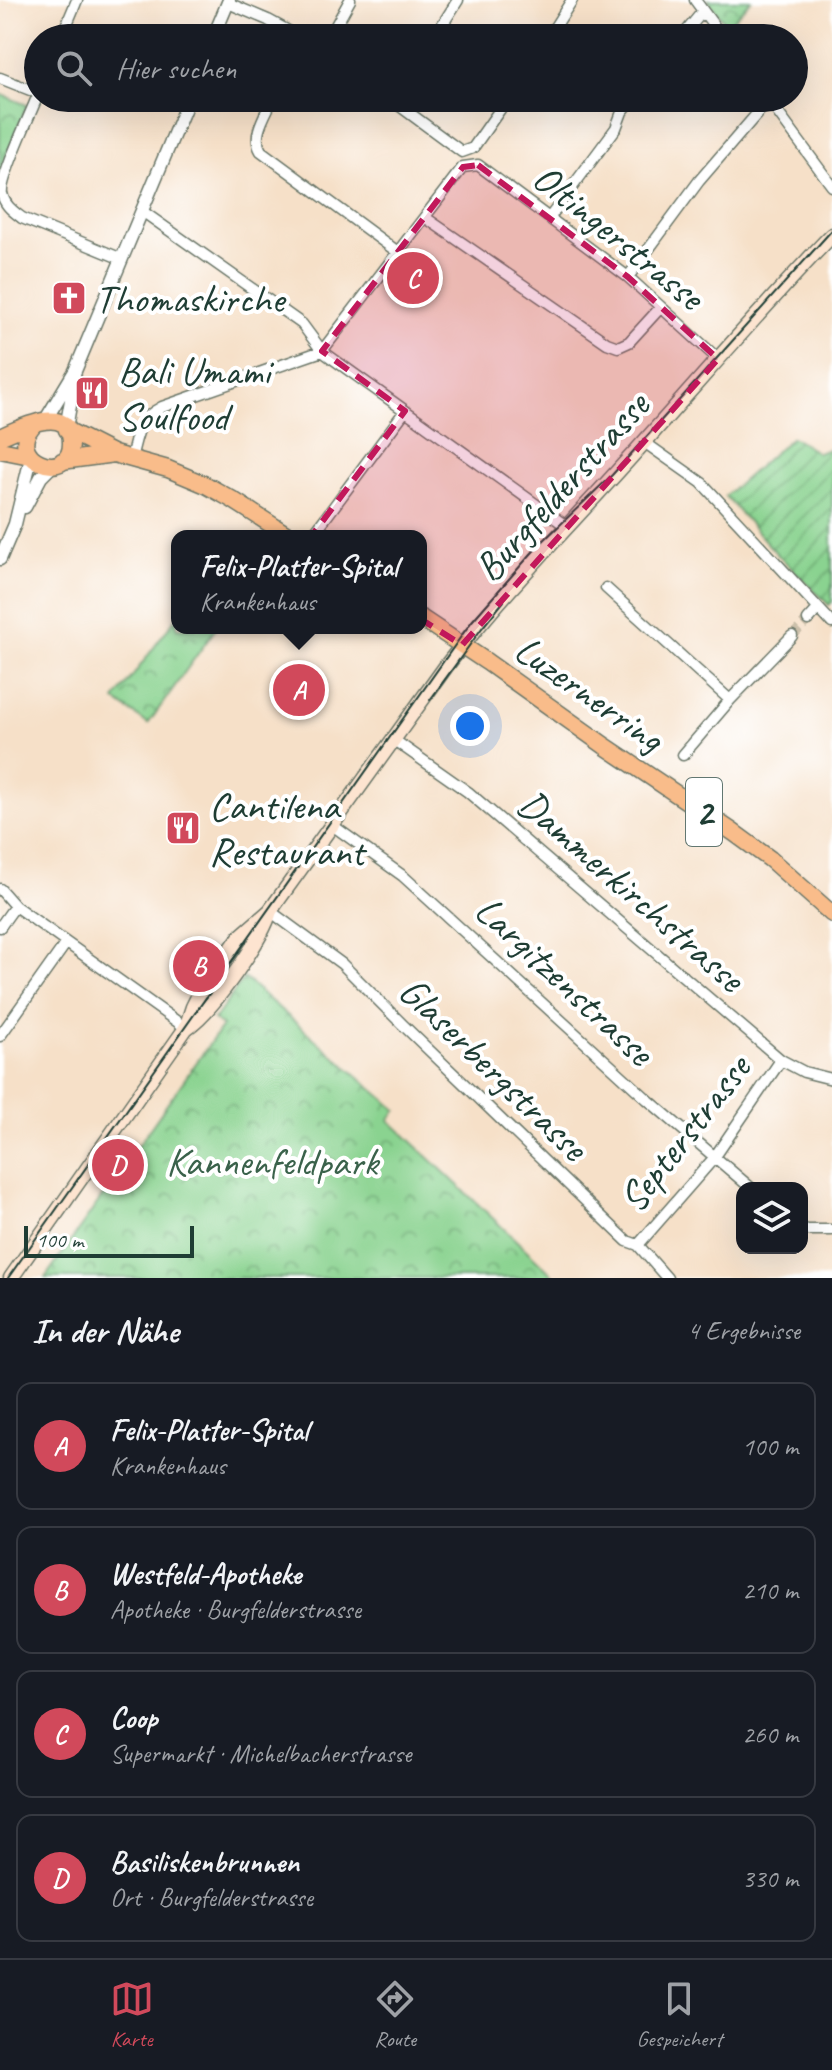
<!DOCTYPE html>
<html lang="de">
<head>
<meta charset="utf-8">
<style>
  body { margin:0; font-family:Caveat,sans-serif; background:#242831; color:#f1f3f6 }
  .controls { position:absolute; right:24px; bottom:24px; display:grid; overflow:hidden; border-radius:16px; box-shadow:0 8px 32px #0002 }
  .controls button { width:72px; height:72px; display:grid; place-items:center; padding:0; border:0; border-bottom:2px solid #363941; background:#171b24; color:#f1f3f6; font:40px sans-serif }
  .scale { position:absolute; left:24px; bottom:20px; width:170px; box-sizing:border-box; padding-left:8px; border:4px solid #1f3d34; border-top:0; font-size:22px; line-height:28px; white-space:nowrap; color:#1f3d34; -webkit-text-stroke:6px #fff; paint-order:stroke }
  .you { position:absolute; left:470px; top:726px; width:28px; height:28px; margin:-20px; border:6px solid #fff; border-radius:50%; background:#1a73e8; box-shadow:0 0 0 12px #1a73e833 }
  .badge { display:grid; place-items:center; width:52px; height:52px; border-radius:50%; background:#d1495b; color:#fff; font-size:26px; font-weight:700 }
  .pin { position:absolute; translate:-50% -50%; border:4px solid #fff; box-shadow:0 2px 8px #0006 }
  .popup { position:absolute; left:171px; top:530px; width:256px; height:104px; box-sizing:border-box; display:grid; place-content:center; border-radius:16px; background:#171b24; filter:drop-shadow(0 2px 6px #0005); font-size:26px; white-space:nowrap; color:#9ea1a6 }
  .popup b { font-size:30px; color:#f1f3f6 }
  .popup::after { content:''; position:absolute; left:50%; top:100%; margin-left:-16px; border:16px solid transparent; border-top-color:#171b24 }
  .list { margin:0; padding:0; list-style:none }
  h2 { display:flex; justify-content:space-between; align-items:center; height:104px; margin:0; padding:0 32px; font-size:34px }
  h2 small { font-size:26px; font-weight:400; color:#9ea1a6 }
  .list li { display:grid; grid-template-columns:52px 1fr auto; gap:24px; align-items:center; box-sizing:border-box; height:128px; margin:0 16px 16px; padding:0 16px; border:2px solid #363941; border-radius:16px }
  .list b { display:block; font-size:30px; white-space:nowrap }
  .list p { margin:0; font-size:26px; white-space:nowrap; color:#9ea1a6 }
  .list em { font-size:26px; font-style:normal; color:#9ea1a6 }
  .icon { flex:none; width:44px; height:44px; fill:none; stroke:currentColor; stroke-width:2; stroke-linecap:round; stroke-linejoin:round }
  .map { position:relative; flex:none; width:832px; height:1278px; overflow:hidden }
  .search { position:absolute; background:#171b24; box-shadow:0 8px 32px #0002; left:24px; right:24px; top:24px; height:88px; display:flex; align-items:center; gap:20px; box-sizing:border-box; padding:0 28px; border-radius:44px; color:#9ea1a6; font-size:30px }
  .sheet { height:680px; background:#171b24 }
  nav { display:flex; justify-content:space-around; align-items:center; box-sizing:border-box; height:112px; border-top:2px solid #363941; background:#171b24; font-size:22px; color:#9ea1a6 }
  nav a { display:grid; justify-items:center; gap:4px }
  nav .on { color:#d1495b }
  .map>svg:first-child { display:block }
  .park { fill:url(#park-crowns); stroke:#548862; stroke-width:2 }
  .garden { fill:url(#garden-furrows); stroke:#548862; stroke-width:2 }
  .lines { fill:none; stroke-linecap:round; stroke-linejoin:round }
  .minor-tunnel { stroke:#cbbfaa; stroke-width:10; stroke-dasharray:10 5; stroke-linecap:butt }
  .minor-casing { stroke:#6a7668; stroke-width:13 }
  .tertiary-casing { stroke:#6a7668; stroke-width:15 }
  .secondary-casing { stroke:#6a7668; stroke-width:17 }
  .primary-casing { stroke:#6a7668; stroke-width:19 }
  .minor { stroke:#fff; stroke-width:10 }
  .tertiary { stroke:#fff; stroke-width:12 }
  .secondary { stroke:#fde4d0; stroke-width:14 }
  .primary { stroke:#f9bc8a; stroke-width:16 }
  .tram { stroke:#1f3d34; stroke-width:2 }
  .marked { fill:#c2185b; fill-opacity:0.2; stroke:#c2185b; stroke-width:6; stroke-dasharray:16 10; stroke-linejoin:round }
  .labels { text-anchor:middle; stroke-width:8; stroke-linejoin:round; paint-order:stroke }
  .shield { fill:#fff; stroke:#627771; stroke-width:2 }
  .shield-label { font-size:38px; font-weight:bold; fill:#1f3d34 }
  .street-label { font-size:40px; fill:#1f3d34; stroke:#fff }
  .poi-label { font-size:40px; fill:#1f3d34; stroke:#fff; text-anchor:start }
  .park-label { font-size:40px; fill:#3a624b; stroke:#fff }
</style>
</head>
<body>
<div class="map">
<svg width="832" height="1278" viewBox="0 0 832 1278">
  <defs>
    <pattern id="park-crowns" width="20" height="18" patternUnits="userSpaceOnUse" patternTransform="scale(2)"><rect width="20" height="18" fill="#8ad390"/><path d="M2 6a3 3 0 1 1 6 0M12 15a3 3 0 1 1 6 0" fill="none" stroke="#70ac76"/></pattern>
    <pattern id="garden-furrows" width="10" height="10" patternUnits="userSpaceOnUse" patternTransform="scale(2)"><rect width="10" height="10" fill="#8ad390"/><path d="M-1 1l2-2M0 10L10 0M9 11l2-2" fill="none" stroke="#70ac76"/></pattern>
  </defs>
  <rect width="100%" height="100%" fill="#fff"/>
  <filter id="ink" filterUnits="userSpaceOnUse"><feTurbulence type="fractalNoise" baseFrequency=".0125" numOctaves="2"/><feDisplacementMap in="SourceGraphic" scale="16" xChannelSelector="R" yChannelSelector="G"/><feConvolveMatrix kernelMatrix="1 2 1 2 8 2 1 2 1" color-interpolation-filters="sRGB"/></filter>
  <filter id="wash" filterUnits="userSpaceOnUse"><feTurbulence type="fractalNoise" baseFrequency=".006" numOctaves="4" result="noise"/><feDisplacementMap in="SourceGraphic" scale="32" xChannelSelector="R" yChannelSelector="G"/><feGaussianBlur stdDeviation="1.8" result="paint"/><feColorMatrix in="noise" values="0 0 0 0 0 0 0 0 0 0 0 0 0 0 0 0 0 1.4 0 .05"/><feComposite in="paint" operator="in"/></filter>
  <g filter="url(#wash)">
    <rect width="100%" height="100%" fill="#f6e0c8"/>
    <path class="park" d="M708,0h43l-24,26z
      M0,94l27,11 -27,67z
      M175,619l2,1v8h39l-68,96 -33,-24z
      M244,978l153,132 -8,10 167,158h-511l177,-252 -8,-6z"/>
    <path class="garden" d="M792,437l26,16 14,-5v154l-3,3 -53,-52 -51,-57z"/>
  </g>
  <g filter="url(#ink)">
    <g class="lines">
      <path class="minor-tunnel" d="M792,636l16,-16"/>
      <g class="minor-casing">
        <path id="minor" d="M695,0l28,38
          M228,3l40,17 33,18
          M61,38l16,-38
          M329,38l21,-38
          M434,38l24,-38
          M548,38l24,-38
          M681,38l22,-27
          M0,78l38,15
          M38,95c-7,18 -38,83 -36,98 2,12 11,18 20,25l100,41
          M273,98c-7,16 -22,37 -12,53l138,102
          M389,98l73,54 11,-4 35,-50
          M767,98l65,88
          M142,211l160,113 20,27 244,175
          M550,217l66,-89 6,-16 11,-14
          M426,218l181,125 11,4 11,-5 32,-35
          M628,277l71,-96 69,-80
          M322,351l141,-184 15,-2 150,112 90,82
          M644,442l58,41 130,140
          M131,458c7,-25 6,-38 31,-51l160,-56
          M312,536l93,-125
          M606,588l124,112
          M808,620l10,-11
          M394,740l74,52 313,268 23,12 28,7
          M683,755l47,-55 62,-64
          M332,825l71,51 244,223 104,89
          M0,889l15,17 171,122
          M270,911l72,53 61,61 224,216 11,4 29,33
          M0,927l15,-21
          M0,1036l66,-93
          M802,1228l5,2h25
          M638,1245l76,-87 67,-98"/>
      </g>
      <g class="tertiary-casing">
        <path id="tertiary" d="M213,38l16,-38
          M46,419l29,-48 114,-273
          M66,428l9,-50
          M25,507l16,-30 12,-12
          M0,559l15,-35 16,-66"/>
      </g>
      <g class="secondary-casing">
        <path id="secondary" d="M186,1028c25,-16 76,-88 84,-117l177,-246c56,-73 120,-137 181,-205 68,-75 133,-152 204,-225
          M11,1278l175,-250 7,-21 8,-16 39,-54 30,-26"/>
      </g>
      <g class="primary-casing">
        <path id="primary" d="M67,430l47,24 54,15 38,16 27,15 56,36
          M0,437c18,-8 71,-36 71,6 0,43 -71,15 -36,-20
          M0,450l30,6
          M62,461l52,-7
          M421,618l66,44 118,84 128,86 37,27 62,55"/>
      </g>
      <use href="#minor" class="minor"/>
      <use href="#tertiary" class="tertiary"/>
      <use href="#secondary" class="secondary"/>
      <use href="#primary" class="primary"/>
      <path class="tram" d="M430,700l52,-72 22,-27
        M8,1278l464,-657 66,-75 74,-71 220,-245"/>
    </g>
  </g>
  <path class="marked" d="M478,165l150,112 90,82 -256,286 -158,-99 101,-135 -83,-60 141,-184z"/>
  <defs>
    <g id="church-square" transform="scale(1.8)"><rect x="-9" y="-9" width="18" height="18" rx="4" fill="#d1495b" stroke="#fff"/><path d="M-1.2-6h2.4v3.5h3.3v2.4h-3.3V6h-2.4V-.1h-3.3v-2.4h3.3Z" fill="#fff"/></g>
    <g id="restaurant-square" transform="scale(1.8)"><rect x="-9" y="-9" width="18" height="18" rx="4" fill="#d1495b" stroke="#fff"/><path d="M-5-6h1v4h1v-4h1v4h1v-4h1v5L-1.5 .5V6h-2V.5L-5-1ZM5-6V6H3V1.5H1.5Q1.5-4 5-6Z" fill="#fff"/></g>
  </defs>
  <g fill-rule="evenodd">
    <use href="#church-square" x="69" y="298"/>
    <use href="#restaurant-square" x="92" y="393"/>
    <use href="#restaurant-square" x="183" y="828"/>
  </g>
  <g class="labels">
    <rect class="shield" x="686" y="778" width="36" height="68" rx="6"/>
    <g class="shield-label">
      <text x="704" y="825">2</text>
    </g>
    <g class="street-label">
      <text transform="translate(619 236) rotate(39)" y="14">Oltingerstrasse</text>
      <text transform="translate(561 486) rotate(-48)" y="14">Burgfelderstrasse</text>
      <text transform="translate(590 693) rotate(35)" y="14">Luzernerring</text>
      <text transform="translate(632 890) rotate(41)" y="14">Dammerkirchstrasse</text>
      <text transform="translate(565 980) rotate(43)" y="14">Largitzenstrasse</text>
      <text transform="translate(494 1068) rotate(44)" y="14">Glaserbergstrasse</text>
      <text transform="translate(684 1133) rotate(-52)" y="14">Septerstrasse</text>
    </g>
    <g class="poi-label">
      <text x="95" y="312">Thomaskirche</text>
      <text x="118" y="384">Bali Umami<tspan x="118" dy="46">Soulfood</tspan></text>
      <text x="209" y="819">Cantilena<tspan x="209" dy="46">Restaurant</tspan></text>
    </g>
    <g class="park-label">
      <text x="272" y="1175">Kannenfeldpark</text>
    </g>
  </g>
</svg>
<div class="controls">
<button><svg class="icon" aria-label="layers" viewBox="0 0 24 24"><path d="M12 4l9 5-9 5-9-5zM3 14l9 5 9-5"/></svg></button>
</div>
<div class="scale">100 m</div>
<div class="you"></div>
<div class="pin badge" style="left:299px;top:690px">A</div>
<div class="popup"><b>Felix-Platter-Spital</b>Krankenhaus</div>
<div class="pin badge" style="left:199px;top:966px">B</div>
<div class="pin badge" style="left:413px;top:278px">C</div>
<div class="pin badge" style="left:118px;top:1165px">D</div>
<div class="search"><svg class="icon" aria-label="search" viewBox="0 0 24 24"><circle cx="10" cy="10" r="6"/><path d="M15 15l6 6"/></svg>Hier suchen</div>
</div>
<section class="sheet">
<h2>In der Nähe<small>4 Ergebnisse</small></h2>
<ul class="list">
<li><span class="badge">A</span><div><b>Felix-Platter-Spital</b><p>Krankenhaus</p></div><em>100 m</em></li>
<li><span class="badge">B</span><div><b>Westfeld-Apotheke</b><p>Apotheke · Burgfelderstrasse</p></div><em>210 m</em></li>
<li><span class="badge">C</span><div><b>Coop</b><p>Supermarkt · Michelbacherstrasse</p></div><em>260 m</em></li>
<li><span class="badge">D</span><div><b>Basiliskenbrunnen</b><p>Ort · Burgfelderstrasse</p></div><em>330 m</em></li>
</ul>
</section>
<nav>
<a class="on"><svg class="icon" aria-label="map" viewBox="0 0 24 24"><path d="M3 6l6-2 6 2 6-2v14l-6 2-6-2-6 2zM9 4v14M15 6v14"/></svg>Karte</a>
<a><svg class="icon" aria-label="directions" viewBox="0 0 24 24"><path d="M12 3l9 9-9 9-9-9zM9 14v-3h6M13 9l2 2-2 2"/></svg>Route</a>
<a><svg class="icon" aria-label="saved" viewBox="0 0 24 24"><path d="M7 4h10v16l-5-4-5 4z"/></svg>Gespeichert</a>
</nav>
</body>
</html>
